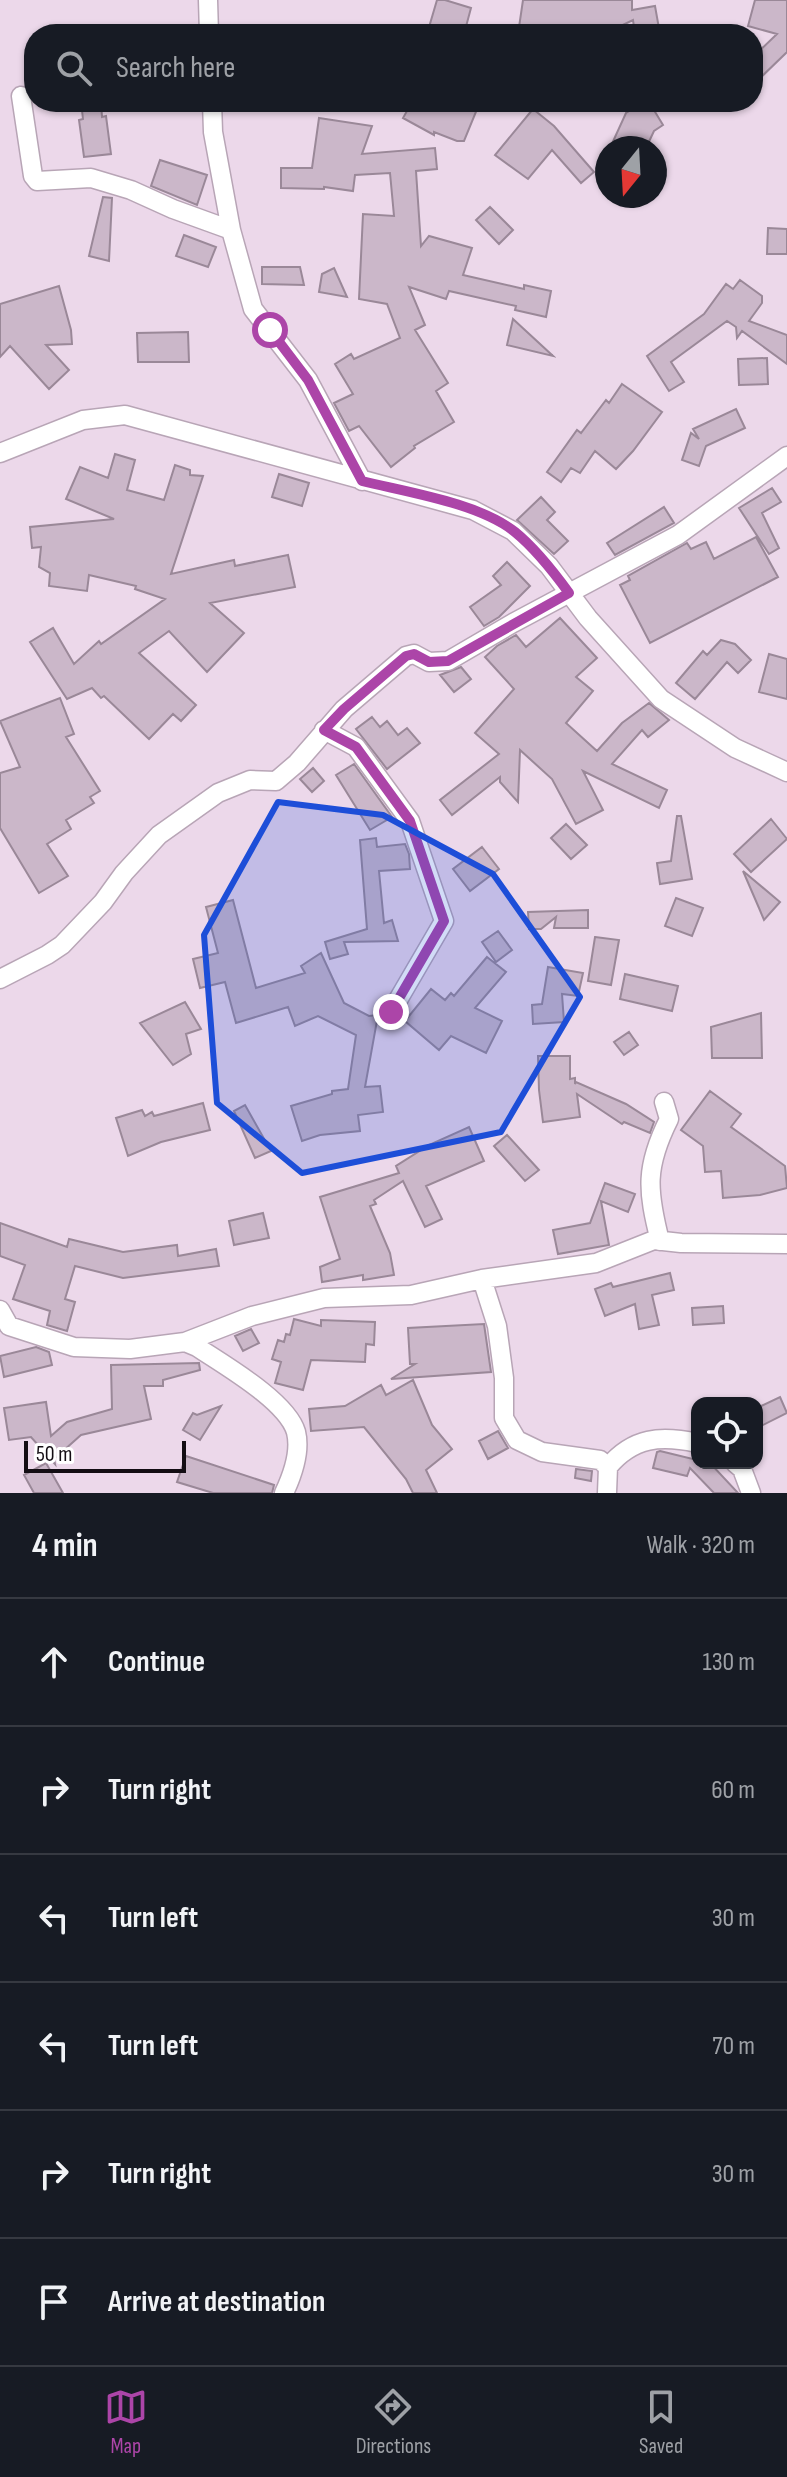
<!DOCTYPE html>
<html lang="en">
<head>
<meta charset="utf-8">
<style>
  body { margin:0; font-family:"Sofia Sans Condensed",sans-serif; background:#242831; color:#f1f3f6 }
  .controls { position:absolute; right:24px; bottom:24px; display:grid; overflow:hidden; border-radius:16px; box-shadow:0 2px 6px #0004 }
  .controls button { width:72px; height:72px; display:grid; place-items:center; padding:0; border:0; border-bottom:2px solid #363941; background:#171b24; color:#f1f3f6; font:40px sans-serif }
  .compass { position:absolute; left:595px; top:136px; width:72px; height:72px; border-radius:50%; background:#171b24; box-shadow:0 2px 6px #0004; rotate:198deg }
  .scale { position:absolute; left:24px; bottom:20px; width:162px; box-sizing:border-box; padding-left:8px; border:4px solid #130d13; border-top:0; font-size:22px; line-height:28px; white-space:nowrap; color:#130d13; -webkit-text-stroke:6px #fff; paint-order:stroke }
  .stop { position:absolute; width:24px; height:24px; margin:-18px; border:6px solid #ac45a8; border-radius:50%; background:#fff }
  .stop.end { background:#ac45a8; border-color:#fff; box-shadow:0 2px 8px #0008 }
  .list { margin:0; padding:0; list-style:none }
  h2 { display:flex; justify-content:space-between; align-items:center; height:104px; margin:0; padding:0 32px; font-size:34px }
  h2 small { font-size:26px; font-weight:400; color:#9ea1a6 }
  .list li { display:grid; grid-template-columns:52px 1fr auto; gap:24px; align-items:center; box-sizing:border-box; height:128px; padding:0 32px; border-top:2px solid #363941 }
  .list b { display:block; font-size:30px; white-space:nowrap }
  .list em { font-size:26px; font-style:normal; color:#9ea1a6 }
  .icon { flex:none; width:44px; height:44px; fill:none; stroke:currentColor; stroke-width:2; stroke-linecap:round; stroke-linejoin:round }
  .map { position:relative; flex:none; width:787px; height:1493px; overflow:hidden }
  .search { position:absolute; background:#171b24; box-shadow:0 2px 6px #0004; left:24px; right:24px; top:24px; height:88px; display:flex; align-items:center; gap:20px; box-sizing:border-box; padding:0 28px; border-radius:32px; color:#9ea1a6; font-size:30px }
  .sheet { height:872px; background:#171b24 }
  nav { display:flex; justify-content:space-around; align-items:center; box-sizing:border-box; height:112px; border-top:2px solid #363941; background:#171b24; font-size:22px; color:#9ea1a6 }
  nav a { display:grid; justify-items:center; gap:4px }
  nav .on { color:#ac45a8 }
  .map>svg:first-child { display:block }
  .building { fill:#cbb7c9; stroke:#9a8898; stroke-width:2 }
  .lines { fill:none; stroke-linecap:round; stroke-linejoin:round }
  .street-casing { stroke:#b8a5b6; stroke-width:21 }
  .street { stroke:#fff; stroke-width:18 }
  .route { stroke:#ac45a8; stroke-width:10 }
  .marked { fill:#1d4ed8; fill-opacity:0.2; stroke:#1d4ed8; stroke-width:6; stroke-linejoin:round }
</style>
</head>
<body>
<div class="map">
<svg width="787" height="1493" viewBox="0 0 787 1493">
  <rect width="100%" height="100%" fill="#ecd8ea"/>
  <path class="building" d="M437,0h8l26,8 -7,26h-37z
    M523,0h109v10l23,-4 5,28h-25l-2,-14 -29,14h-86z
    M755,0h32v52l-34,33v-28l24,-23 -29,-8z
    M81,102h20l1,15 4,-1 5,38 -27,3 -5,-37 4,-1z
    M412,102h68l-16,39h-7l-23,-9v3l-31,-17z
    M644,102h5l14,23 -9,6 -8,17h-36l16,-35z
    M533,109l21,17 40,46 -13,11 -29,-33 -24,29 -33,-24z
    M319,118l53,8 -10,28 73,-6 2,21 -21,2 5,75 8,-10 43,12 -9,27 61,14v-4l27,6 -5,26 -31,-7 1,-4 -67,-15 -3,8 -37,-12 16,38 -10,5 33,53 -12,8 18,31 -40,24 1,2 -24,19 -32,-41 -10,5 -15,-28 19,-9 -18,-30 16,-10 3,5 46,-21 -13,-34 -28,-5 4,-85 31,2 -4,-43 -35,2 -2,16 -29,-4v2l-43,-1v-20h31z
    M160,160l47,15 -10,30 -46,-19z
    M103,197l9,1 -3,63 -20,-5z
    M490,207l23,23 -14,14 -23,-24z
    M768,228l19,1v25h-20z
    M184,235l32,12 -8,20 -32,-11z
    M262,267h38l4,18 -42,-1z
    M334,268l13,29 -28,-5 3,-18z
    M740,280l22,16v7l-13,18 38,14v29l-45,-33 -5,7 -1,-11 -9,-6 -56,41 13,20 -15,9 -22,-35 57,-42 22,-30 7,5z
    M59,286l12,44 1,14 -26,1 23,25 -20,19 -39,-43 -10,11v-53z
    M513,319l40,37 -46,-11z
    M188,332l1,30h-51l-1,-29z
    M767,358l1,26 -29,1 -1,-26z
    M622,384l40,28 -29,39 -17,18 -21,-18 -15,22 -9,-5 -10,14 -14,-10 30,-42 4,3 25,-33 3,3z
    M736,409l9,19 -39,18 -7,20 -17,-6 9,-27 8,6 -6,-10z
    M115,454l20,6 -8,30 37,10 11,-35 15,5v5l13,1 -32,98 63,-14 1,6 53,-11 7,32 -85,16 34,30 -37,39 -38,-41 -30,22 57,52 -15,16 -8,-7 -24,25 -45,-43 -3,2 -9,-10 -25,11 -37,-57 23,-14 21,36 25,-23 2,3 64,-45 -30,-10 1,-3 -47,-11 -2,16 -38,-5 1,-13 -11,-6 2,-20 -9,1 -2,-21 84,-8 -48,-20 14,-32 28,11z
    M279,474l30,9 -7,23 -30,-9z
    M772,488l9,14 -19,11 17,35 -10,6 -30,-46z
    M541,497l14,15 -8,8 21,21 -14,13 -37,-34z
    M664,507l10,16 -59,32 -8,-12z
    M756,537l22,40 -128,66 -30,-58 10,-5 -2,-4 59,-33 4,6 15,-7 8,17z
    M507,562l23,24 -31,31 -15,9 -14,-19 31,-22 -8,-9z
    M560,618l37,40 -21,19 17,14 -27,32 31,28 25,-28 27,-20 20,17 -21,17 -6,-7 -30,34 55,26 -8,18 -76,-37 20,39 -27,14 -24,-45 -32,-29 -2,52 -18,-20v-5l-48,38 -12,-15 59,-46 -24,-21 39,-44 -29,-32 12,-11 19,-11 10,12z
    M721,640l14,4 16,16 -13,13 -11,-11 -32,37 -19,-16 27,-32 4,4z
    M769,654l18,5v40l-28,-7z
    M461,667l10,12 -17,13 -14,-17z
    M60,698l14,36 -8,3 34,54 -10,6 4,6 -28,17 5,9 -24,15 21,32 -29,17 -39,-65v-55l20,-6 -20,-46z
    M372,717l8,10 7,-6 11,14 9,-7 13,15 -33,26 -31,-40z
    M354,764l38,53 -22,13 -34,-55z
    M313,768l11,13 -12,11 -12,-13z
    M677,816h4l11,63 -32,5 -3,-21 14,-2z
    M771,819l16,20 -36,33 -17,-18z
    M566,824l21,21 -16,14 -20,-21z
    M376,838l1,9 28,-3 4,10 1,15 -31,2 5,52 8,-3 6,21 -54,1 4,12 -18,5 -5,-17 42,-13 -7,-89z
    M482,847l17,22 -29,22 -17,-22z
    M743,871l37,31 -16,18 -5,-12z
    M676,898l27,10 -11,28 -27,-10z
    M233,900l23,88 49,-15 -4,-7 20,-13 23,50 25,13 9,-1 -13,72 15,-1 3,26 -25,3 2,16 -40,4 -18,6 -11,-35 41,-12v-3l16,-2 8,-54 -38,-19 -23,10 -7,-19 -52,16 -11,-41 -25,6 -7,-29 25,-6 -12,-46z
    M588,910v18h-34l2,-11 -15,12h-12l-1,-17z
    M498,931l14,19 -16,12 -14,-20z
    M595,937l24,3 -8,45 -23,-4z
    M487,957l19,15 -31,36 27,13 -16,32 -35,-17 -12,14 -34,-29 26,-32 14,11 6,-7 3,3z
    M548,967l35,6 -5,23 -16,-2 2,28 -31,2 -1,-19 10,-1z
    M625,974l53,12 -6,25 -52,-12z
    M185,1002l16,27 -15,5 5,20 -18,11 -33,-42z
    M761,1013l1,45h-50l-1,-31z
    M629,1032l9,13 -14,10 -10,-13z
    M538,1056h32v23l5,-1v6l1,-2 50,22 28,18 -4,11 -26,-11 -2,2 -45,-30 3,23 -37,5 -4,-32z
    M710,1091l31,23 -10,13 54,39 2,22 -27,7 -37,3 -2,-27 -16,1 -2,-26 -22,-16z
    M203,1103l7,27 -49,12 -33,14 -12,-38 26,-8 3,6 7,-4 2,4z
    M245,1105l26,46 -16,7 -21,-47z
    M469,1127l15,34 -58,25 16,33 -17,8 -22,-46 -29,19 2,4 -6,2 20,47 4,22 -31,5v-5l-41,7 -2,-15 20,-8 -20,-62 79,-24 -3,-7 25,-16 -1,-1z
    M507,1135l32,35 -14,11 -31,-35z
    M605,1183l30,11 -7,18 -27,-11 8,44 -51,9 -5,-24 37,-7z
    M263,1213l6,25 -35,7 -5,-24z
    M0,1223l67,24 2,-8 54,13 54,-7 1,11 38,-7 3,17 -96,12 -48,-12 -10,33 10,3 -8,29 -20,-6 3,-14 -37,-12 12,-34 -25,-9z
    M670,1273l4,17 -22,5 7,30 -20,4 -4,-25 -30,12 -10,-27 16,-6 2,4z
    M723,1306l1,17 -31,2 -1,-17z
    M294,1319l27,7v-6l54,2 -1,23 -8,-1 -1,18 -54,-2 -8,30 -28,-7 6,-21 -9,-3 6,-19 6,2 2,-8 4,1z
    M484,1324l7,48 -100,7 24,-15h-5l-2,-36z
    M251,1329l8,14 -16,8 -8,-15z
    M36,1347l13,5 3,13 -48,12 -4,-21z
    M199,1363l1,7 -37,10v6h-19l7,33 -70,16 -27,24 1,5 -24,-27 -22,3 -5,-32 42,-6 5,34 16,-14 45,-13 -1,-44z
    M413,1380l19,45 20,24 -26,21 11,23h-24l-7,-14 -42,-52 -53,4 -2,-22 36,-3 36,-21 5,10z
    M780,1397l7,16 -30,15v-20z
    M221,1406l-21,34 -17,-10 10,-17 4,2z
    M498,1431l10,17 -20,11 -9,-18z
    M660,1451l37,9v3h13l28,30h-24l-24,-25 -3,8 -34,-8 4,-16z
    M186,1456l88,29 -2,8h-59l-36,-11z
    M46,1463l17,30h-29l-10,-18z
    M576,1469l16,2 -1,10 -16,-3z"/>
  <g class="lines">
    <g class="street-casing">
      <path id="street" d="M208,0l1,34
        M21,96l12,80 4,5 54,-3 40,12 42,19 58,21
        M212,102l1,30 18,98 22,79 55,71 54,101
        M0,453l83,-33 42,-5 348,95 40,21 36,35 39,52 73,81 74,49 52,24
        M324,730l32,17 54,74 34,100 -53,91
        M0,979l47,-24 15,-10 41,-43 21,-29 35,-38 59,-42 32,-13 26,1 21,-18 47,-54 62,-53 8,-2 15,8 19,-1 65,-38 165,-88 109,-79
        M660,1241c-13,-51 -15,-74 9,-122l-5,-17
        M482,1279l15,47 7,52v40l13,22 25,12 58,8 8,7 -1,26
        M0,1310l9,16 65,21 56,2 55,-7 67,-26 72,-18 87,-3 71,-16 114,-16 58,-23 27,3 106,1
        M185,1342l12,5c27,18 90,54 99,85 5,20 -4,44 -12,61
        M735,1463l7,6 9,24
        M608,1467c25,-30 53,-32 89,-24"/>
    </g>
    <use href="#street" class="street"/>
  </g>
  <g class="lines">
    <path class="route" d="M270,330l38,50 54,101c44,11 117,22 153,51 21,17 38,39 54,61l-121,68 -19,1 -15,-8 -8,2 -62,53 -20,21 32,17 54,74 34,100 -53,91"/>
  </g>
  <path class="marked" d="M278,802l105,13 110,59 87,123 -79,135 -199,41 -85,-70 -13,-168z"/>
</svg>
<div class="controls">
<button><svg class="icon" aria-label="locate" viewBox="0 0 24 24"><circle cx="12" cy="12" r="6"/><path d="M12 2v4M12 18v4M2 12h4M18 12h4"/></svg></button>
</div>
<svg class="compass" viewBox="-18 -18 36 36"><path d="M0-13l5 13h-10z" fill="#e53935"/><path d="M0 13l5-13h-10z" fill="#9ea1a6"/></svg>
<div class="scale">50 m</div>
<div class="stop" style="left:270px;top:330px"></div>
<div class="stop end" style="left:391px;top:1012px"></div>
<div class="search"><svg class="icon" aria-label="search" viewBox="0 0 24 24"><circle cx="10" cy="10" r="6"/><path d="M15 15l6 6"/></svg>Search here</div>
</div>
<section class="sheet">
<h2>4 min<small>Walk · 320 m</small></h2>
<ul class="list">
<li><svg class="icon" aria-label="ahead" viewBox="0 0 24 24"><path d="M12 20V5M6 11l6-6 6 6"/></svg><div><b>Continue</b></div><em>130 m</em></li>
<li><svg class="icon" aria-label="right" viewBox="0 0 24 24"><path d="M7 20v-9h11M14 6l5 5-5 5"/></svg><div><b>Turn right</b></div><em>60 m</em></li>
<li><svg class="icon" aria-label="left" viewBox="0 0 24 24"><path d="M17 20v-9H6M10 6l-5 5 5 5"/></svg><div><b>Turn left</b></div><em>30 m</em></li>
<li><svg class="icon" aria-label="left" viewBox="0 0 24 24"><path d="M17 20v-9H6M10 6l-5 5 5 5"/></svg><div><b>Turn left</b></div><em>70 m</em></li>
<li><svg class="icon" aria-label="right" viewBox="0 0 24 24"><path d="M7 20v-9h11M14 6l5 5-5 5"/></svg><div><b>Turn right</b></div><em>30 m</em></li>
<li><svg class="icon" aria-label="arrive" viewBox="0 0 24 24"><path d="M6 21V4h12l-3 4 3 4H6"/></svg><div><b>Arrive at destination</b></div></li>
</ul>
</section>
<nav>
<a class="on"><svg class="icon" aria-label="map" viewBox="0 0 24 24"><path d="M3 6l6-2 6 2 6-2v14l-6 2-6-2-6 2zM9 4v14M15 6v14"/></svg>Map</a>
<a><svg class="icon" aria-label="directions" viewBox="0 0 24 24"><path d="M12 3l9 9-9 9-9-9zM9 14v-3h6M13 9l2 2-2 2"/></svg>Directions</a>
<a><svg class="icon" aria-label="saved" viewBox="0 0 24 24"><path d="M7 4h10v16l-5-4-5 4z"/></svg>Saved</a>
</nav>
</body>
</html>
